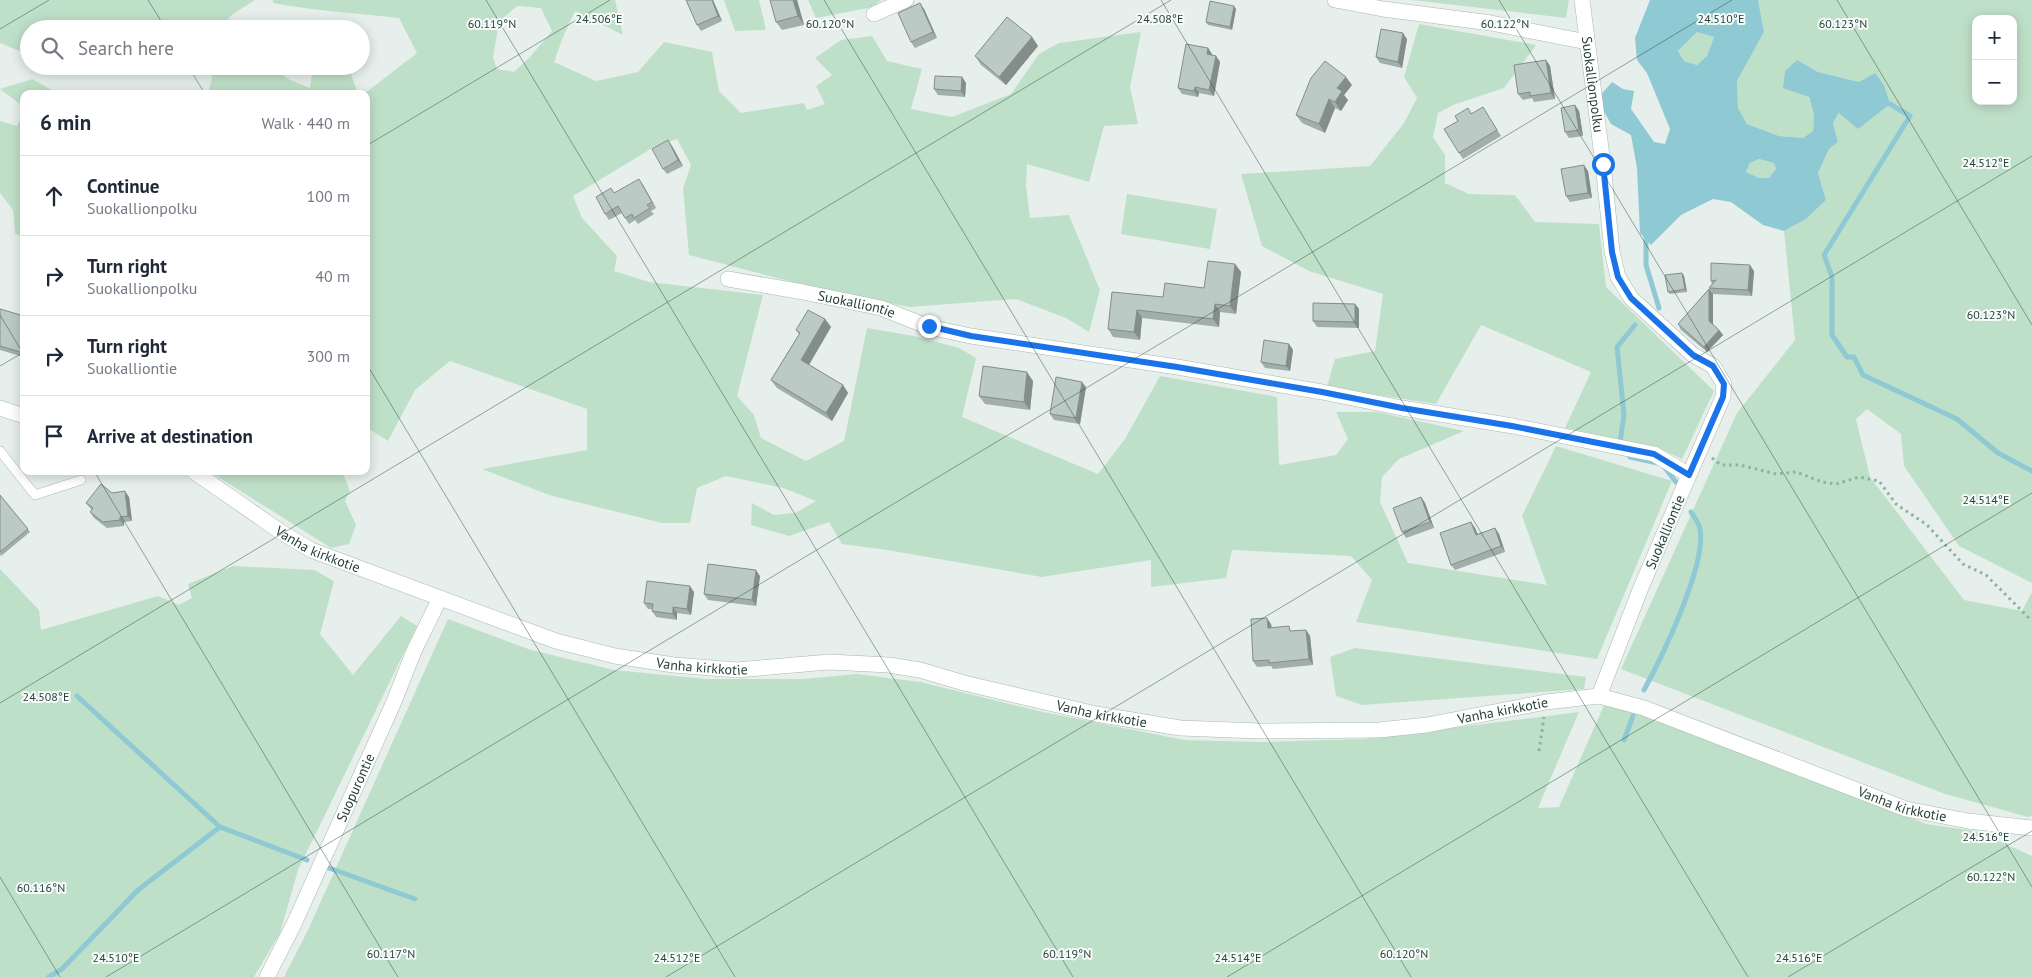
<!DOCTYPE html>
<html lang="en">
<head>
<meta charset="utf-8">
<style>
  body { margin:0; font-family:"PT Sans",sans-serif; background:#f2f2f3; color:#1f2937 }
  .controls { position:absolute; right:15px; top:15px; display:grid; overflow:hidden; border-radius:10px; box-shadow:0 2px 12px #0003 }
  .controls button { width:45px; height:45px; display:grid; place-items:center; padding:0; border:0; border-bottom:1px solid #e0e1e3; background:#fff; color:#1f2937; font:25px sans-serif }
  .stop { position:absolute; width:15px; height:15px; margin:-11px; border:4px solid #1a73e8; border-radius:50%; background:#fff }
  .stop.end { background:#1a73e8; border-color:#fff; box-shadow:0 1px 5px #0008 }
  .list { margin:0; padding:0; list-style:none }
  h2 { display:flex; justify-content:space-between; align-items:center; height:65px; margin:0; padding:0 20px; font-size:21px }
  h2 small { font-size:16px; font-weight:400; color:#747a83 }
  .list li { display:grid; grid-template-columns:32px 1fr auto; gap:15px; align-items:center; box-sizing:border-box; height:80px; padding:0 20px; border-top:1px solid #e0e1e3 }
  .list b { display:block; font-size:19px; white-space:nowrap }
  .list p { margin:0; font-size:16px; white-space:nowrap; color:#747a83 }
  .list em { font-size:16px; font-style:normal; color:#747a83 }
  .icon { flex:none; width:28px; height:28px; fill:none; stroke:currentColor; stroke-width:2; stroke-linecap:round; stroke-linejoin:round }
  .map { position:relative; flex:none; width:2032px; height:977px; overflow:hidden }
  .search { position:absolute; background:#fff; box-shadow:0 2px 12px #0003; left:20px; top:20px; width:350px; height:55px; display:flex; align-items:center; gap:12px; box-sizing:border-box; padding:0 18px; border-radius:28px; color:#747a83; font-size:19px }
  .panel { position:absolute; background:#fff; box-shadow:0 2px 12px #0003; left:20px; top:90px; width:350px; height:385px; border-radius:10px }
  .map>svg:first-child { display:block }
  .green { fill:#bfe0c8; fill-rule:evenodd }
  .water { fill:#8ec9d4; fill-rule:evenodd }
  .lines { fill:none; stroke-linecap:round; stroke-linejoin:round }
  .stream { stroke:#8ec9d4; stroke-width:5 }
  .service-casing { stroke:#a8b8b2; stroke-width:10 }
  .minor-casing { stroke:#a8b8b2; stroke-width:16 }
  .path { stroke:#86b3a5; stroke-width:3; stroke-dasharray:2.5 4; stroke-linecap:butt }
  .service { stroke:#fff; stroke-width:9 }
  .minor { stroke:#fff; stroke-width:15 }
  .wall { fill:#a1aea9 }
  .shaded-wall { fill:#838d89 }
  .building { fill:#bbcac4; stroke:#838d89 }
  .route { stroke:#1a73e8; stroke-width:6 }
  .ticks { fill:none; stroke:#24423a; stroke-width:1; stroke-opacity:0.45 }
  .labels { text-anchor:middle; stroke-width:4; stroke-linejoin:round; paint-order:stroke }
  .street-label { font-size:14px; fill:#24423a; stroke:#f7fbf9 }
  .ticks-label { font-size:12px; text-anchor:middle; fill:#24423a; stroke:#f7fbf9; stroke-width:4; stroke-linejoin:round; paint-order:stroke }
</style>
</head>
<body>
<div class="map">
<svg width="2032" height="977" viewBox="0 0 2032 977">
  <rect width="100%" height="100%" fill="#e6efeb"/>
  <path class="green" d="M0,0h255l-22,14 -12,11 4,4h-196v26l-29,-12z
    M273,0h342l8,35 -48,-24 -12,26 -9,25 42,19 42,-9 26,-30 48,10 7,39 22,22 63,-10 3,7 18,-6 -9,-18 16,-11 -17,-17 26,-18 31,-4 15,25 35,8 -11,40 41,8 59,-23 28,-40 20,-11 82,-11 -11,55 8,37 -34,2 -15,56 -62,-18 -1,21 4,33 39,-3 31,75 -11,42 -23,-14 -50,-19 -107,8 -90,-18 -130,-34 -6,-67 8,-23 -14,-26 -23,8 -81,49 9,22 35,38 -3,15 35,11 114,13 -26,101 17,19 7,23 45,23 38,-20 23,-113 47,8 45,12 17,10 -14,59 136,57 27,-35 35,-63 117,21 2,68 57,-10 12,-16 -12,-27h41l87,19 -65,28 -17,18 -2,25 28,61 139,22 -25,-69 34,-70 116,35 -75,178 -241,-37 16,-42 -21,-24 -119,-6 -6,28 -75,9v-27l-109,17 -155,-27 -45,-6 -13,-22 -40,14 -38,-11 1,-22 22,12 21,-2 21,-12 -33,-13 -57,-12 -29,12 -7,35h-28l-113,-28 -67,-26 105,-19v-41l-137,-48 -35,29 -27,51 -22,-14v-333h-2l53,-41 -18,-35c-42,-5 -84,-7 -126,-15zM517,6l24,2 11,23 -22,26 -16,15 -17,-3 -4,-11 6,-36z
    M724,0h35l7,30 -31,1z
    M808,0h73l-8,7 -57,11z
    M1412,0h157l-3,18z
    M1758,0h274v583l-73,-37 -55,-80 -3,-32 -34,-25 -11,10 14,58 94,123 58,11 10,-19v224l-4,1 -83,-23 -324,-125 116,-256 58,-73 -11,-109 22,-12 20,-19 -8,-27 11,-24 9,-7 -5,-19 26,-41 -41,-10 -21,-12 17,55 -1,16 -10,7 -24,-2 -32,-12 -9,-16 -1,-27 27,-49zM1976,19h37v82h-37z
    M1419,24l117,21 -32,43 -51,17 -15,8 -5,24 12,18v28l24,11 46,1 20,27 64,2 7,63 108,104 -32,68 -26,-12 -91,-19 26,-56 -110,-47 -45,79 -109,-17 8,-28 40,-8 8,-57 -74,-23 -47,-25 -21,-72 129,-8 34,-43 13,-25 -13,-21z
    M1697,32l17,5 -7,19 -10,9 -13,-4 -6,-10z
    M210,66h58l24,15 18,7 3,-22h35l10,28h-150l4,-16z
    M32,79l27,15h-35v13l-24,-18z
    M24,112v126l-9,-5 -2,-23 -13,-17v-72l17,5z
    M1759,159l15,4 2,6 -7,10 -11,-1 -12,-6 4,-9z
    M1127,194l90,15 -7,40 -89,-15z
    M209,471h133l8,20 -5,10 11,24 -7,19 -18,4z
    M233,566l81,4 20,11 -14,53 33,41 48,-59 16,10 -119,244 -18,63 -26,44h-254v-408l39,41 2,20 117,-34 21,9 13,-7 -4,-14z
    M448,619l83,31 83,20 92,9h98l53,-5 63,8 123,30 141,28 76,2 103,-3 216,-27 -41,96 21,-1 46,-104 69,21 252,100 50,7 56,25v121h-1748l24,-47z
    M1355,648l231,29 -2,12 -222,16 -26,-9 -6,-39z"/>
  <path class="water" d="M1650,0h108l6,32 -27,49 1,27 9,16 32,12 24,2 10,-7 1,-16 -5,-18 -26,-9 2,-17 12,-11 21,12 41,10 16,-9 9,12 6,19 -32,25 -19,-16 -6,10 5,19 -9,7 -11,24 8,27 -20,19 -22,12 -21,-6 -32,-23 -18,-3 -32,16 -30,30 -11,-12 -3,-65 -6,-33 -20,-11 -14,-25 15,-17 11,7 11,2 -3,18 23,33 11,2 5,-15 -23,-56 -10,-13 -2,-22zM1697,32l17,5 -7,19 -10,9 -13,-4 -6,-10zM1759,159l15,4 2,6 -7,9h-10l-13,-6 4,-9z"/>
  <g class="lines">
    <path class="stream" d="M1890,104l20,12 -86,139 8,22v58l15,22h7l9,18 94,44 41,34 34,18
      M1646,239v26l13,43
      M1620,442l4,-27 -7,-68 18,-22
      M1630,457l32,7 14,18
      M1644,690c18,-33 63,-126 56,-161 -1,-6 -6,-12 -9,-17
      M77,696l143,131
      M1624,740l9,-24
      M329,868l86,31
      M49,977l13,-8 76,-79 82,-63 87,33"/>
    <g class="service-casing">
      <path id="service" d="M0,451l35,44 46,-15"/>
    </g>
    <g class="minor-casing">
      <g id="minor">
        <path d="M1335,0l48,9 108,14 96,19"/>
        <path id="s1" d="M1582,0l21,164 9,87 6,26 13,21 62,57 20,11 11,18 -1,13 -34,78"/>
        <path d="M874,14l32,-14"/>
        <path id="s2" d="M728,279l75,13 78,16 48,19 42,9 206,31 145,25 80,16 111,18 141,28 35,21 -49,115 -41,106"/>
        <path d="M0,408l24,8"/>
        <path id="s3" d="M193,471l88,61 30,18 245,91 59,15 59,9 63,5 92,-8 60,3 31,5 44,13 132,31 84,14 80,3 119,-1 48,-5 119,-23 53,-6 45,12 262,101 62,12 64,7"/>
        <path id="s4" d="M267,977l27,-53 99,-220 21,-53 26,-53"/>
      </g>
    </g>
    <path class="path" d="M1712,458l9,7h19l36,9 20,-2 26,10 14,2 23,-7 20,4 17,23 31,21 36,39 23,11 46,46
      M1539,751l5,-34"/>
    <use href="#service" class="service"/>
    <use href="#minor" class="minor"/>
  </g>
  <path class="wall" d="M686,0h27l9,21 -21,10 -4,-6z
    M797,0l7,25 -22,5 -6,-8z
    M924,9l13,29 -22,10 -4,-6z
    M1236,9l-4,21 -24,-5 -2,-3z
    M1032,37l6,9 -32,39 -25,-20 -6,-9z
    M1407,39l-5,29 -22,-5 -4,-6z
    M1208,48l4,6v1l4,1 4,6 -6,34 -15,-3 -1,4 -16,-3 -4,-6z
    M1546,60l4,6 5,33 -21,3 -2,-4 -9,2 -5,-6z
    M962,77l4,6 -1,14 -27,-2 -4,-6z
    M1352,85l-8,10 4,5 -7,11 -6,-3 -10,25 -23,-10 -6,-8z
    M1575,105l4,6 4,25 -14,2 -4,-6z
    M1483,107l18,29 -38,23 -4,-6 12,-39z
    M672,146l11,20 -16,8 -4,-5z
    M1588,171l4,27 -22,4 -4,-6z
    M643,185l13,23 -5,3 3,3 -16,10 -3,-4 -6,4 -7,-11 -13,7 -4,-6 9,-21z
    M1235,264l6,8 -5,42 -16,-2 -1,15 -77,-9 -2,22 -27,-3 -5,-8 4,-37 51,5 41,-9z
    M1754,271l-2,25 -39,-2 -4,-6 3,-4 -1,-3z
    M1682,273l2,3 3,16 -17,2 -2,-2z
    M1709,289l4,5v31l6,5 4,5 -16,17 -26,-22 -3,-6z
    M1355,304l4,5v19l-42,-1 -4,-6z
    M0,309l24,7v41l-24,-7z
    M825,319l6,8 -22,38 34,20 5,8 -16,28 -55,-33 -6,-8 28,-46 -3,-4z
    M1289,344l4,6 -3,21 -25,-3 -4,-6z
    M1033,381l-3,29 -45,-6 -6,-8z
    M1086,387l-6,37 -26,-4 -4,-6z
    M112,493l17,4 3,24 -8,1v4l-17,2 -13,-10 -4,-6 2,-2 -6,-7z
    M0,495l30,37 -29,24 -1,-2z
    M1421,497l4,6 9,25 -28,10 -4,-6z
    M1471,522l4,6 3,6 17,-6 4,6 6,18 -50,18 -4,-5z
    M760,576l-4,30 -48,-6 -4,-6z
    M694,592l-3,23 -14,-2v7l-21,-3 -4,-6v-2h-4l-4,-6z
    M1271,624l1,4 21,3 13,-1 4,6 3,29 -40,4 -2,-3 -14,1 -4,-6z"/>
  <path class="shaded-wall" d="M712,0h1l9,21 -4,-5z
    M793,0h4l7,25 -6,-9z
    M920,3l4,6 13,29 -4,-6z
    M1234,6l2,3 -4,21 -2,-3z
    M1403,33l4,6 -5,29 -4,-6z
    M1032,37l6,9 -32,39 -7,-8z
    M1208,48l4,6 -1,6 -4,-6z
    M1216,56l4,6 -6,34 -5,-6z
    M1546,60l4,6 5,33 -4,-6z
    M962,77l4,6 -1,14 -4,-6z
    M1346,77l6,8 -8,10 4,5 -7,11 -6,-9 2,-14z
    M1195,87l4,6 -1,4 -4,-6z
    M1329,99l6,9 -10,25 -6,-9z
    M1575,105l4,6 4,25 -4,-6z
    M668,140l4,6 11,20 -5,-6z
    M1584,165l4,6 4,27 -4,-5z
    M639,179l4,6 13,23 -4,-6z
    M1235,264l6,8 -5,42 -6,-8z
    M1750,265l4,6 -2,25 -4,-6z
    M1682,273l2,3 3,16 -2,-3z
    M1709,289l4,5v33l-4,-6z
    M1215,304l5,8 -1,15 -6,-8z
    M1355,304l4,5v19l-4,-6z
    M1137,310l5,8 -2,22 -6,-8z
    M825,319l6,8 -24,41 -6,-8z
    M1719,330l4,5 -16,17 -3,-5z
    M1289,344l4,6 -3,21 -4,-5z
    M1027,372l6,9 -3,29 -6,-8z
    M1082,382l4,5 -6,37 -4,-6z
    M843,385l5,8 -16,28 -6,-8z
    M125,491l4,6 3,24 -4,-5z
    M1421,497l4,6 9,25 -4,-6z
    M120,517l4,5v4l-4,-6z
    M1471,522l4,6 5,13 -4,-6z
    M1495,528l4,6 6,18 -4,-6z
    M756,570l4,6 -4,30 -4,-6z
    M690,586l4,6 -3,23 -4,-6z
    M673,607l4,6v7l-4,-6z
    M1267,618l4,6 1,10 -4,-6z
    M1306,630l4,6 3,29 -4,-6z"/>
  <path class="building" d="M686,0h26l6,16 -21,9z
    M770,0h23l5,16 -22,6z
    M1210,1l24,5 -4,21 -24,-5z
    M920,3l13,29 -22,10 -13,-29z
    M1007,17l25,20 -33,40 -24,-21z
    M1381,29l22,4 -5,29 -22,-5z
    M1186,44l22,4 -1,6 9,2 -7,34 -14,-3 -1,4 -16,-3z
    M1546,60l5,33 -21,3v-4l-12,2 -4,-29z
    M1325,61l21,16 -9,11 5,3 -7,11 -6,-3 -10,25 -23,-9 15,-37z
    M935,76l27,1 -1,14 -27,-2z
    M1575,105l4,25 -14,2 -4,-24z
    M1483,107l14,23 -38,23 -15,-24 14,-8 -3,-5 13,-8 3,6z
    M668,140l10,20 -15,9 -11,-20z
    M1584,165l4,28 -22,3 -5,-27z
    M639,179l13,23 -5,3 3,3 -16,10 -2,-4 -7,4 -7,-12 -13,8 -9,-17 15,-9 3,5z
    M1208,261l27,3 -5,42 -15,-2 -2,15 -76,-9 -3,22 -26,-3 4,-37 51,5 2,-14 39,5z
    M1711,263l39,2 -2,25 -39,-2 7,-8 -5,1z
    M1682,273l3,16 -17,3 -3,-17z
    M1709,289v32l10,9 -15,17 -26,-23z
    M1313,303l42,1v18l-42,-1z
    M0,309l24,7v37l-24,-7z
    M808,310l17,9 -24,41 42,25 -17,28 -55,-33 29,-47 -4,-3z
    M1264,340l25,4 -3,22 -25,-4z
    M983,366l44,6 -3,30 -45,-6z
    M1056,377l26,5 -6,36 -26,-4z
    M101,484l11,9 13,-2 3,25 -8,1v3l-17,2 -13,-10 3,-4 -7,-5z
    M0,495l28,34 -28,23z
    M1421,497l9,25 -28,10 -9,-24z
    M1471,522l5,13 19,-7 6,18 -50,19 -11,-32z
    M708,564l48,6 -4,30 -48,-6z
    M647,581l43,5 -3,23 -14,-2v7l-21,-3 1,-7 -9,-1z
    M1267,618l1,10 21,-2 1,5 16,-1 3,29 -40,4v-3l-16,1 -2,-42z"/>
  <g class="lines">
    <path class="route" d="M929,326l42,10 206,31 145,25 80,16 110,18 142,28 35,21 34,-78 1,-13 -11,-18 -20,-11 -62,-57 -13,-21 -6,-25 -9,-88"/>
  </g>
  <path class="ticks" d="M148,0l18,29M486,0l587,977M824,0l587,977M1161,0l587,977M1499,0l533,887M1837,0l195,325M0,29l49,-29M188,66l17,28M366,146l244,-146M0,315l24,40M366,363l369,614M0,366l24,-14M94,471l304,506M0,703l1171,-703M0,877l60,100M106,977l1626,-977M666,977l1366,-821M1227,977l805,-484M1788,977l244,-146"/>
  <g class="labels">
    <g class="street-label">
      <text dy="5" stroke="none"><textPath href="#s1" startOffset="85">Suokallionpolku</textPath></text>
      <text dy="5" stroke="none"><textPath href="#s2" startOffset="131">Suokalliontie</textPath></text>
      <text transform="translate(1665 532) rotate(-67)" y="5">Suokalliontie</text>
      <text dy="5" stroke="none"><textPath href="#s3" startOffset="148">Vanha kirkkotie</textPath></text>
      <text dy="5" stroke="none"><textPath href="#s3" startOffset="552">Vanha kirkkotie</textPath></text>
      <text dy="5" stroke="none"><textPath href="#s3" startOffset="1362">Vanha kirkkotie</textPath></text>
      <text dy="5" stroke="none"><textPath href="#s3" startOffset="958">Vanha kirkkotie</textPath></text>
      <text dy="5" stroke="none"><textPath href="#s4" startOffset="209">Suopurontie</textPath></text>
      <text dy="5" stroke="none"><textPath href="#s3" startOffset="1782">Vanha kirkkotie</textPath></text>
    </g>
  </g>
  <g class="ticks-label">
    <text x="599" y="23">24.506°E</text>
    <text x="1160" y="23">24.508°E</text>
    <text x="1721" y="23">24.510°E</text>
    <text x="830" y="28">60.120°N</text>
    <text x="492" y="28">60.119°N</text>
    <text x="1505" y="28">60.122°N</text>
    <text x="1843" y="28">60.123°N</text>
    <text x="1986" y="167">24.512°E</text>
    <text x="1991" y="319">60.123°N</text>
    <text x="1986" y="504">24.514°E</text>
    <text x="46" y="701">24.508°E</text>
    <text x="1986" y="841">24.516°E</text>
    <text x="1991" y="881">60.122°N</text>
    <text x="41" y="892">60.116°N</text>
    <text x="391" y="958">60.117°N</text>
    <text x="1067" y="958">60.119°N</text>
    <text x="1404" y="958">60.120°N</text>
    <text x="116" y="962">24.510°E</text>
    <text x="677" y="962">24.512°E</text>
    <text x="1238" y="962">24.514°E</text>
    <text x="1799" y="962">24.516°E</text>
  </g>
</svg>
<div class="controls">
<button>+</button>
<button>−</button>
</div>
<div class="stop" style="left:1603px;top:164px"></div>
<div class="stop end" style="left:929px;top:326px"></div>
<div class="search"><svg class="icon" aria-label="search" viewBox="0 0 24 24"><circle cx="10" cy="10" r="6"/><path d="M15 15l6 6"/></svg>Search here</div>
<section class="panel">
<h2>6 min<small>Walk · 440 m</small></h2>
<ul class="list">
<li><svg class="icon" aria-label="ahead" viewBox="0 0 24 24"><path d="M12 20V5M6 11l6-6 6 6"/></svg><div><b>Continue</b><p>Suokallionpolku</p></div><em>100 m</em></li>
<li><svg class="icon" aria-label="right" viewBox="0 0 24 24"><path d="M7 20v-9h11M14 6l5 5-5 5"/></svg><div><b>Turn right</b><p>Suokallionpolku</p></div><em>40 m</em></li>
<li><svg class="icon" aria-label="right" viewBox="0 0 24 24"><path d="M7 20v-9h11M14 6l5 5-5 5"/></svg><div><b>Turn right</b><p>Suokalliontie</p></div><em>300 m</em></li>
<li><svg class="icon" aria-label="arrive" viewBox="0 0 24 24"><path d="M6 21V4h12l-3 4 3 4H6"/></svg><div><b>Arrive at destination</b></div></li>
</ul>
</section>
</div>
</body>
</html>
